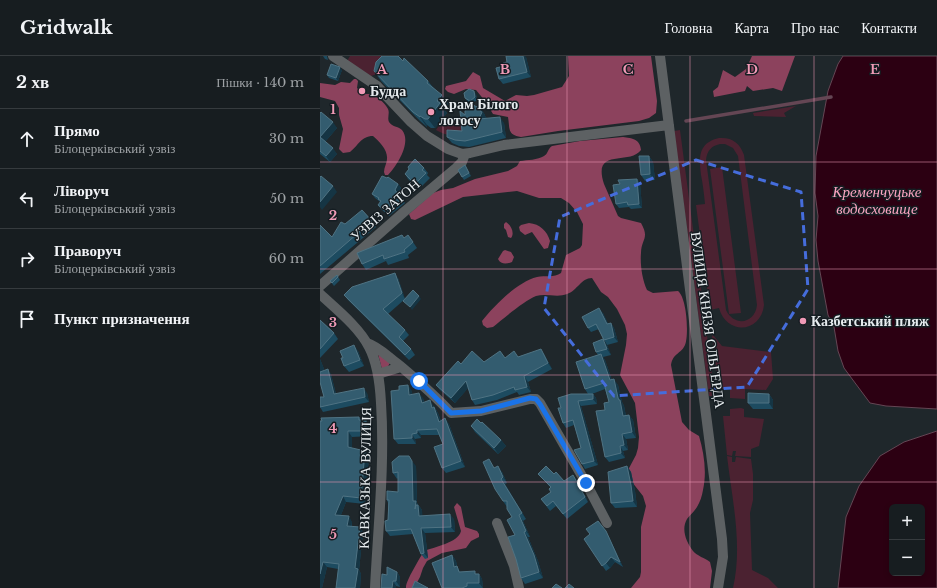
<!DOCTYPE html>
<html lang="uk">
<head>
<meta charset="utf-8">
<style>
  body { margin:0; font-family:"Libre Baskerville",serif; background:#202629; color:#f1f3f6 }
  .controls { position:absolute; right:12px; bottom:12px; display:grid; overflow:hidden; border-radius:6px; box-shadow:0 2px 6px #0003 }
  .controls button { width:36px; height:36px; display:grid; place-items:center; padding:0; border:0; border-bottom:1px solid #363b3e; background:#171d20; color:#f1f3f6; font:20px sans-serif }
  .stop { position:absolute; width:12px; height:12px; margin:-9px; border:3px solid #1a73e8; border-radius:50%; background:#fff }
  .stop.end { background:#1a73e8; border-color:#fff; box-shadow:0 1px 4px #0008 }
  .list { margin:0; padding:0; list-style:none }
  h2 { display:flex; justify-content:space-between; align-items:center; height:52px; margin:0; padding:0 16px; font-size:17px }
  h2 small { font-size:13px; font-weight:400; color:#9ea2a5 }
  .list li { display:grid; grid-template-columns:26px 1fr auto; gap:12px; align-items:center; box-sizing:border-box; height:60px; padding:0 16px; border-top:1px solid #363b3e }
  .list b { display:block; font-size:15px; white-space:nowrap }
  .list p { margin:0; font-size:13px; white-space:nowrap; color:#9ea2a5 }
  .list em { font-size:13px; font-style:normal; color:#9ea2a5 }
  .icon { flex:none; width:22px; height:22px; fill:none; stroke:currentColor; stroke-width:2; stroke-linecap:round; stroke-linejoin:round }
  .map { position:relative; flex:none; width:617px; height:532px; overflow:hidden }
  header { display:flex; align-items:center; gap:24px; box-sizing:border-box; height:56px; padding:0 20px; background:#171d20; border-bottom:1px solid #363b3e }
  header strong { font-size:19px }
  nav { display:flex; gap:22px; margin-inline-start:auto; font-size:14px }
  main { display:flex }
  aside { flex:1; background:#171d20 }
  .map>svg:first-child { display:block }
  .green { fill:#4b2231; fill-rule:evenodd }
  .forest { fill:#8c425d }
  .water { fill:#2c0012; stroke:#644654; fill-rule:evenodd }
  .lines { fill:none; stroke-linecap:round; stroke-linejoin:round }
  .stream { stroke:#644654; stroke-width:3.5 }
  .minor { stroke:#5d6163; stroke-width:10 }
  .wall { fill:#1d4b60 }
  .shaded-wall { fill:#153544 }
  .building { fill:#335c6f; stroke:#4f7383 }
  .route { stroke:#1a73e8; stroke-width:5 }
  .marked { fill:none; stroke:#456ddc; stroke-width:3; stroke-dasharray:8 5; stroke-linejoin:round }
  .grid { fill:none; stroke:#f09ab6; stroke-width:1; stroke-opacity:0.55 }
  .poi-dot { fill:#f09ab6; stroke:#151d22; stroke-width:1.5 }
  .labels { text-anchor:middle; stroke-width:3; stroke-linejoin:round; paint-order:stroke }
  .poi-label { font-size:14px; font-weight:bold; fill:#e6ebee; stroke:#151d22; text-anchor:start }
  .street-label { font-size:14px; fill:#e6ebee; stroke:#151d22 }
  .water-label { font-size:15px; font-style:italic; fill:#fba4c1; stroke:#151d22 }
  .grid-label { font-size:13px; text-anchor:middle; font-weight:bold; fill:#f09ab6; stroke:#151d22; stroke-width:3; stroke-linejoin:round; paint-order:stroke }
</style>
</head>
<body>
<header>
<strong>Gridwalk</strong>
<nav><a>Головна</a><a>Карта</a><a>Про нас</a><a>Контакти</a></nav>
</header>
<main>
<aside>
<h2>2 хв<small>Пішки · 140 m</small></h2>
<ul class="list">
<li><svg class="icon" aria-label="ahead" viewBox="0 0 24 24"><path d="M12 20V5M6 11l6-6 6 6"/></svg><div><b>Прямо</b><p>Білоцерківський узвіз</p></div><em>30 m</em></li>
<li><svg class="icon" aria-label="left" viewBox="0 0 24 24"><path d="M17 20v-9H6M10 6l-5 5 5 5"/></svg><div><b>Ліворуч</b><p>Білоцерківський узвіз</p></div><em>50 m</em></li>
<li><svg class="icon" aria-label="right" viewBox="0 0 24 24"><path d="M7 20v-9h11M14 6l5 5-5 5"/></svg><div><b>Праворуч</b><p>Білоцерківський узвіз</p></div><em>60 m</em></li>
<li><svg class="icon" aria-label="arrive" viewBox="0 0 24 24"><path d="M6 21V4h12l-3 4 3 4H6"/></svg><div><b>Пункт призначення</b></div></li>
</ul>
</aside>
<div class="map">
<svg width="617" height="532" viewBox="0 0 617 532">
  <rect width="100%" height="100%" fill="#1f272b"/>
  <path class="green" d="M30,0h31v3l-4,15 -6,2 -24,-15z
    M476,50l-12,7 2,4 -32,-1 -1,-3z
    M127,61l10,1 2,4 4,1 -2,5 3,4c-14,4 -16,4 -28,-2l8,-11z
    M360,74l35,266h-6l-35,-265z
    M399,82c13,-1 21,5 25,17l20,150c-3,28 -37,31 -45,3l-9,2 -14,-105 9,-1c-1,-10 -2,-19 -4,-29 -2,-18 -3,-32 18,-37zM400,88h5l8,4 5,8 19,149c-2,19 -23,22 -31,5l-20,-150c1,-9 5,-14 14,-16z
    M402,111l19,146 -12,1 -19,-145z
    M393,279l9,11 49,6 2,27 -7,11 -21,-1v10l-15,-1v-9h-11l-7,-53z
    M421,352l3,1v8l20,2 -5,27 -8,3v8l-16,-1 1,-5h-3l-1,5 -5,-1 -4,-39h7v-7z
    M407,400l5,1v5h3l1,-5 15,2 2,15v26l-3,13 2,57 16,8 10,10h-45c10,-43 -1,-89 -6,-132z"/>
  <path class="forest" d="M248,0h83l6,45 -1,12 -7,5 -10,3 -81,10 -37,6c-14,-2 -11,-9 -13,-20l-15,-3 -8,-13 -9,-11 -10,-1 -12,5 -6,-2 -3,-3 1,-3 20,-5 7,-9 7,4 3,12 22,13 11,-6 11,1 7,-1 28,-8 7,-11z
    M432,0h43l-13,35 -9,-3 -20,3 -6,-5 -2,5 -31,6 -1,-6 5,-4 5,-17 12,7 11,-8z
    M34,23h2l2,2 -1,7 6,6c2,0 4,0 6,0 6,0 17,10 19,15 2,4 -1,9 1,13 3,5 9,4 13,8 10,12 -5,36 -14,45h-3l-1,-3c0,-5 3,-9 3,-13 1,-9 -8,-18 -14,-23 -12,0 -15,10 -23,16l-7,1 -4,-4 4,-20 -4,-14v-7l-4,-7 -15,-4v-14l15,2 6,-3 9,1z
    M303,81c9,1 17,2 18,13 -12,16 -49,-3 -37,34l14,32 3,2 20,5c9,16 0,16 0,30 -1,11 1,26 6,37l6,3 25,-2c9,7 11,44 7,54 -4,9 -12,8 -14,20l11,57 7,8 10,6c5,17 8,36 4,54 -1,6 -3,12 -6,17 -3,5 -7,8 -10,12 -6,10 -1,23 6,32 4,5 12,7 17,11l2,9 -2,17h-79l9,-11 1,-5v-45l5,-21 -3,-10 -11,-14 -4,-12 8,-15 2,-7 1,-11 -4,-34 -15,-28 6,-30 1,-11 -2,-9 -8,-16 -9,-12 -7,-5 -9,-14c-11,0 -15,13 -25,16 -10,4 -21,-1 -31,2 -11,4 -33,23 -43,31l-6,1 -4,-3 -1,-4c12,-15 35,-39 55,-44 8,-2 17,1 24,-4l5,-18 14,-7 2,-3 1,-21 -6,-12 -8,-9 -8,-5h-22l-22,-7 -54,6 -48,23 -4,-1 -2,-5 24,-21 8,-3 12,-2 22,-9 33,-8 9,-5 3,-5c7,-1 18,-1 24,-5 4,-2 4,-8 8,-10l28,-5z
    M186,166c5,3 9,11 5,16l-3,-1 -2,-7 -2,-2v-4z
    M209,167c11,1 18,8 21,18l-2,7 -4,1 -12,-17 -7,3 -5,-4 -1,-4 2,-2z
    M185,194l6,2 3,5 -2,5c-5,2 -11,3 -14,-3l5,-8z
    M58,298l12,9 -3,5 -5,1z
    M137,447l4,4 4,20 12,4 2,3v3l-8,4 -5,7 -24,5 -15,8 -4,7 -3,9 -6,11h-8c-1,-6 14,-30 18,-37 10,-4 34,-8 37,-20l-7,-24z"/>
  <path class="water" d="M523,0h94v353l-51,-3 -16,-3 -26,-35 -6,-17 -4,-24 -6,-12 -10,-54 -2,-21 2,-24 -3,-23 1,-37 12,-65 10,-27z
    M617,375v157h-99l8,-71 13,-31 21,-30 24,-14zM572,451h30v66h-30z"/>
  <g class="lines">
    <path class="stream" d="M366,65l145,-24"/>
    <path class="minor" d="M13,0l44,30 34,36 16,14 21,13 14,5 8,-1 34,-8 165,-20
      M340,0l62,483 1,18 -5,31
      M0,230l85,-75 51,-43 6,-6 3,-8
      M0,238c16,15 39,33 49,53 9,17 11,37 12,56 4,61 -3,124 -6,185
      M47,287c12,4 21,14 31,21 19,16 37,31 53,49l30,-2 49,-12h6l4,4 46,80 21,40
      M58,318l23,-7
      M177,467l17,43 5,22"/>
  </g>
  <path class="wall" d="M3,0h4l1,4 -3,-1z
    M206,1l5,20 -28,7 -4,-5 5,-13z
    M22,14l-4,11 -9,-3 -2,-3z
    M54,15l54,10 4,5 17,18 -5,5 3,4 -12,15h-4l-4,-3v2l-7,-6 -39,-40z
    M156,38l1,6 -5,4 -5,-3 -2,-3z
    M161,53l4,6v1l1,2 18,5 2,15 -37,9 -10,-1 -7,-3 -5,-6 15,-6 3,-16z
    M0,57l17,15 -12,14 12,12 -7,8 -10,-8z
    M329,100l4,6 2,18 -10,1 -4,-6z
    M145,109l6,11 -7,4 -2,-3z
    M88,111l16,1 4,5 -1,2 3,3 -11,11 -11,-10 -3,-5 4,-5z
    M317,123l3,4 2,25 -11,1 -2,-2 -10,1 -3,-4 4,-20z
    M78,128l3,4 -3,6 7,9 -16,13 -8,-7 -3,-4 2,-3 -1,-1 -4,-3 -3,-4z
    M52,165l4,6 -56,47v-49l12,12 13,-13z
    M85,182l8,4 4,6 -9,7 1,3 -21,7 -2,-4 -20,9 -4,-6z
    M17,219l3,5 -6,6 -4,-5z
    M78,222l7,21 -17,15 17,16 4,5 -6,6 8,8 4,6 -6,5 -61,-60 -4,-5z
    M283,257l5,11 3,-1 3,5 4,14 -11,3 -3,-5 -5,-11 -8,3 -3,-4z
    M0,264l14,13 4,6 -18,19z
    M287,289l4,10 -8,2 2,3 7,20 6,5 4,17 2,4 2,10 3,-1 4,5 3,18 -10,1 2,11 -5,1 2,7 -16,4 -4,-5v-47l4,-8 -4,-13 -13,5h1l3,4 1,6 -16,2 17,59 -13,4 -3,-5 -1,-16 -7,-23 -8,3 -3,-5 -2,-15 27,-14 -3,-5 13,-34 -2,-3z
    M38,295l6,15 -15,6 -5,-6 -1,-8z
    M224,298l8,15 -24,13 3,10 -12,3 -2,-3 -20,8 -22,5 -3,-5 -4,-12 -13,15 -15,-13 -4,-5 25,-21 23,-2 21,-4z
    M0,303l4,10 -2,2 9,3 5,20 31,-1 2,9 -46,10 -3,-5v-10h4l-4,-15z
    M92,335v4l11,3 1,4 10,4 4,7 3,8 8,3 16,43 -19,6 -4,-5 1,-24 -4,-9h-18v3l-6,1 1,5h-18l-4,-5z
    M449,338l4,6v9h-20l-5,-6z
    M39,361l2,3 8,5 1,11 -18,1v11l17,8 -4,48 -19,-2 -5,13 11,7v5h8l3,5 -4,38 2,4 -1,14h-24l2,-19 -11,-2 -5,21h-2v-167z
    M151,370l30,14 5,6 -8,8 -23,-22z
    M96,410l1,37 5,7v6l32,3 1,13 -30,1 3,25 -3,1 -4,-5 -8,-20 -23,2 -4,-5 2,-11v-17l-1,-3 11,-8v-14l-1,1 -4,-6z
    M307,410l4,6 4,19 2,16 -22,1 -4,-5z
    M175,412l7,4 5,11 -2,1 21,35 -3,2 7,16h-2l10,24 5,17 -18,6 -4,-6 -9,-61 -5,-10 -4,-6z
    M218,418h16l10,7 13,-1 11,22 -21,17 -11,-13 -6,5 -9,-12 10,-7v-4l-9,-10z
    M289,481l14,30 -8,-5 -5,6 -4,3 -22,-32z
    M132,499l4,6 1,5 3,6 19,2 3,5 1,9h-41z
    M77,516l3,5v10l-4,-1 -9,-11z"/>
  <path class="shaded-wall" d="M203,0h2l1,1 5,20 -4,-5z
    M20,11l2,3 -4,11 -2,-3z
    M154,35l2,3 1,6 -2,-3z
    M122,39l7,9 -5,5 3,4 -12,15 -7,-9 9,-18z
    M161,53l4,6v1l2,2 -8,1 1,-8z
    M100,60l7,9v2l-7,-10z
    M180,61l4,6 2,15 -4,-6z
    M13,66l4,6 -13,15 -4,-6z
    M13,92l4,6 -7,8 -4,-6z
    M329,100l4,6 2,18 -5,-6z
    M317,123l3,4 2,25 -3,-4z
    M78,128l3,4 -4,6 -2,-4z
    M13,130l4,6 -15,18 -2,-3v-5z
    M75,217l3,5 7,21 -3,-6z
    M99,240l2,3 -9,11 -2,-3z
    M279,252l4,5 8,16 -4,-5z
    M291,267l3,5 4,14 -4,-5z
    M283,283l4,6 4,10 -4,-6z
    M34,289l4,6 6,15 -4,-6z
    M221,293l3,5 8,15 -4,-6z
    M281,298l4,6 9,26 -4,-6z
    M0,303l4,10 -4,4z
    M8,313l3,5 6,25 -3,-5z
    M204,320l4,6 3,10 -4,-5z
    M294,323l4,6 4,17 2,4 3,16 -4,-6z
    M146,325l4,5 -15,17 -4,-5z
    M88,329l4,6 1,10 -4,-6z
    M44,332l3,5 2,9 -4,-5z
    M99,337l4,5 2,10 -3,-5z
    M273,338l3,4 1,6 -4,-5z
    M449,338l4,6v9l-4,-6z
    M110,344l8,13 5,15 -4,-6 -7,-14z
    M258,345l3,5 17,59 -4,-4z
    M309,359l4,5 3,18 -4,-6z
    M125,362l4,6 16,43 -4,-6z
    M46,364l3,5 1,11 -4,-5z
    M97,374l4,5v3l-4,-5z
    M28,375l4,6v16l-4,-6z
    M92,378l3,5 1,5 -4,-6z
    M302,378l4,5 2,11 -4,-5z
    M181,384l5,6 -8,8 -4,-6z
    M300,390l3,5 2,7 -4,-5z
    M45,395l4,5 -4,48 -4,-6z
    M92,405l4,5 1,37 5,7 1,11 -4,-5 -6,-15z
    M178,410l4,6 5,11 -4,-6z
    M307,410l4,6 4,19 2,16 -4,-6z
    M253,419l4,5 11,22 -3,-5z
    M181,423l4,5 21,35 -4,-6z
    M23,440l3,6 -7,18 -4,-5z
    M130,458l4,5 1,13 -4,-5z
    M199,459l4,6 7,16 -4,-6z
    M29,460l3,6 -1,10 -4,-6z
    M40,471l3,5 -4,38 2,4 -1,14h-5v-20z
    M101,472l4,5 3,25 -4,-5z
    M286,475l3,6 14,30 -3,-5z
    M204,476l4,5 10,24 5,17 -4,-6z
    M132,499l4,6 1,5 3,5 3,6 -9,-10z
    M291,501l4,5 -5,6 -4,-5z
    M3,506l4,5 -5,21h-2v-14z
    M77,516l3,5v10l-4,-6z
    M159,518l3,5 1,9 -4,-5z
    M73,525l3,5v2h-4z"/>
  <path class="building" d="M62,0h16l5,5 1,-3 24,23 -1,2 15,12 -5,6 3,2 -12,16h-3l-5,-3v1l-7,-5 -39,-41 2,-9z
    M186,0h17l4,16 -28,7 -3,-11 8,-2 -1,-3 4,-1z
    M11,8l9,3 -4,11 -9,-3z
    M149,33l5,2 1,6 -5,4 -5,-3 -1,-5z
    M149,47l12,6 -1,2 2,1 -3,7 21,-2 2,15 -37,9 -10,-1 -8,-3v-7l15,1 -2,-20 5,4v-4z
    M1,56l12,10 -13,15 13,11 -7,8 -6,-5v-38z
    M319,100h10l1,18 -9,1z
    M95,103l9,9 -2,2 4,3 -11,11 -10,-10 4,-5 -1,-2z
    M145,109l4,8 -7,4 -4,-7z
    M1,120l12,10 -13,16v-25z
    M62,120l5,2 1,-1 10,7 -3,6 7,9 -16,13 -8,-7 3,-4 -3,-2 1,-1 -7,-4z
    M317,123l2,25 -11,1 -1,-3 -11,2 -3,-19 7,-1 -2,-4z
    M42,154l10,11 -52,45v-41l12,12 9,-15 4,2z
    M82,179l2,3 4,-3 5,7 -9,8 1,2 -21,7 -1,-4 -21,9 -5,-11z
    M75,217l7,20 -19,16 22,21 -6,7 12,12 -6,6 -61,-60 8,-8z
    M17,219l1,2 -6,6 -2,-2z
    M93,234l6,6 -9,11 -7,-6z
    M279,252l8,16 4,-1 3,14 -10,3 -8,-16 -8,4 -6,-11z
    M0,264l14,13 -14,16z
    M283,283l4,10 -11,3 -3,-9z
    M34,289l6,15 -16,6 -3,-8h2l-3,-7z
    M221,293l7,14 -24,13 3,11 -12,3 -1,-3 -21,8 -21,5 -6,-19 -15,17 -15,-13 22,-24 3,3 11,-13 12,11 16,-11 5,7 9,-7 4,6z
    M281,298l9,26 4,-1 4,19 1,2h1l3,16 6,-1 3,17 -10,2 2,11 -4,1 1,7 -16,4 -9,-46 9,-1 -1,-7 5,-1 -5,-19 -19,6 -9,-27z
    M8,313l6,25 30,-6 1,9 -45,10v-10h4l-4,-15v-10z
    M88,329l1,10 10,-2 3,10 8,-3 2,8 2,-1 5,15 6,-4 16,43 -19,7 -8,-21 9,-3 -6,-15 -20,1v3l-5,1v4l-18,1 -3,-48 8,-1v-4z
    M428,337l21,1v9h-21z
    M251,338h22v5l-15,2 16,60 -12,3 -8,-14 7,-2 -8,-28 -10,3 -5,-15h3l-3,-10z
    M39,361v3h7v11h-18v16l17,4 -4,47 -18,-2 -8,19 14,1 -2,10 13,1 -5,41 3,1 -3,19h-19l3,-24 -16,-2 -3,12v-153h2l-1,-3z
    M157,363l4,4 1,-1 19,18 -7,8 -23,-22z
    M79,400h10l3,5 1,40h3l-1,8 1,-4h2l1,11 31,-2 1,13 -30,1 3,25 -3,1 -10,-25 -25,2 -1,-10 3,-1 1,-20h-2v-9l11,1v-20l-5,1 -1,-11z
    M169,403l5,9 4,-2 5,11 -2,2 21,34 -3,2 7,16 -2,1 10,23 5,17 -18,6 -5,-19 -8,-22 7,-2 -8,-15 5,-3 -5,-8v-8h-4l-8,-12 -12,-27z
    M226,410l8,8 2,-2 8,9 9,-6 12,22 -22,17 -10,-13 -6,5 -6,-7 10,-7 -2,-3 2,-2 -13,-13z
    M307,410l4,19 2,16 -22,2 -3,-31z
    M278,465l8,10 14,31 -9,-5 -5,6 -4,3 -18,-27 6,-5 -4,-5z
    M132,499l2,12 3,-1 2,6 16,-1v3h4v9h-12v3l-5,2h-20l-10,-25z
    M67,511l10,5 -1,9h-3l-1,7h-11l1,-14 5,1z
    M95,525l13,7h-16z
    M236,528l6,4h-10z
    M249,528l5,4h-9z"/>
  <g class="lines">
    <path class="route" d="M99,325l32,32 30,-2 49,-13 6,1 4,5 46,79"/>
  </g>
  <path class="marked" d="M376,104l105,32 7,97 -61,98 -133,9 -70,-88 16,-91z"/>
  <path class="grid" d="M123,0v532M247,0v532M370,0v532M494,0v532M0,106h617M0,213h617M0,319h617M0,426h617"/>
  <g class="poi-dot">
    <circle cx="42" cy="35" r="4"/>
    <circle cx="111" cy="56" r="4"/>
    <circle cx="483" cy="265" r="4"/>
  </g>
  <g class="labels">
    <g class="poi-label">
      <text x="50" y="40">Будда</text>
      <text x="119" y="53">Храм Білого<tspan x="119" dy="16">лотосу</tspan></text>
      <text x="491" y="270">Казбетський пляж</text>
    </g>
    <g class="street-label">
      <text transform="translate(65 154) rotate(-41)" y="5">УЗВІЗ ЗАТОН</text>
      <text transform="translate(388 264) rotate(82)" y="5">ВУЛИЦЯ КНЯЗЯ ОЛЬГЕРДА</text>
      <text transform="translate(45 422) rotate(-89)" y="5">КАВКАЗЬКА ВУЛИЦЯ</text>
    </g>
    <g class="water-label">
      <text x="557" y="141">Кременчуцьке<tspan x="557" dy="17">водосховище</tspan></text>
    </g>
  </g>
  <g class="grid-label">
    <text x="62" y="18">A</text>
    <text x="185" y="18">B</text>
    <text x="308" y="18">C</text>
    <text x="432" y="18">D</text>
    <text x="555" y="18">E</text>
    <text x="13" y="58">1</text>
    <text x="13" y="164">2</text>
    <text x="13" y="271">3</text>
    <text x="13" y="377">4</text>
    <text x="13" y="483">5</text>
  </g>
</svg>
<div class="controls">
<button>+</button>
<button>−</button>
</div>
<div class="stop" style="left:99px;top:325px"></div>
<div class="stop end" style="left:266px;top:427px"></div>
</div>
</main>
</body>
</html>
